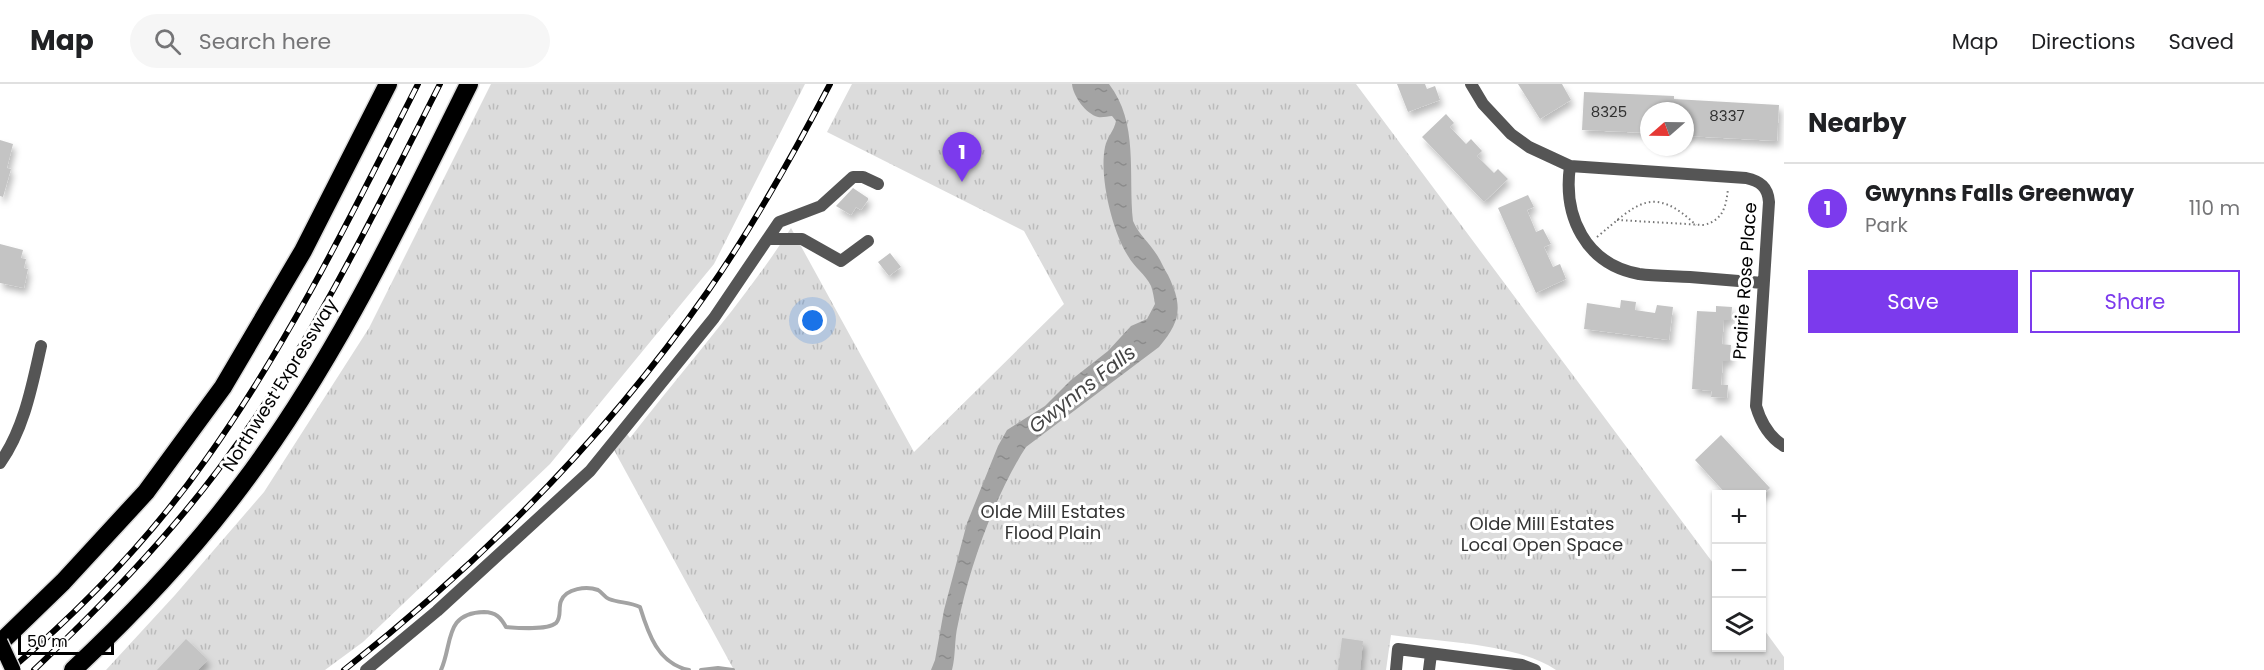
<!DOCTYPE html>
<html lang="en">
<head>
<meta charset="utf-8">
<style>
  body { margin:0; font-family:Poppins,sans-serif; background:#f6f6f6; color:#202124 }
  .controls { position:absolute; right:18px; bottom:18px; display:grid; overflow:hidden; border-radius:0px; box-shadow:0 2px 4px #0004 }
  .controls button { width:54px; height:54px; display:grid; place-items:center; padding:0; border:0; border-bottom:2px solid #e0e0e0; background:#fff; color:#202124; font:30px sans-serif }
  .compass { position:absolute; left:1640px; top:18px; width:54px; height:54px; border-radius:50%; background:#fff; box-shadow:0 2px 4px #0004; rotate:250deg }
  .scale { position:absolute; left:18px; bottom:15px; width:96px; box-sizing:border-box; padding-left:6px; border:3px solid #000; border-top:0; font-size:16px; line-height:21px; white-space:nowrap; color:#000; -webkit-text-stroke:4px #fff; paint-order:stroke }
  .you { position:absolute; left:813px; top:237px; width:21px; height:21px; margin:-15px; border:4px solid #fff; border-radius:50%; background:#1a73e8; box-shadow:0 0 0 9px #1a73e833 }
  .badge { display:grid; place-items:center; width:39px; height:39px; border-radius:50%; background:#7c3aed; color:#fff; font-size:20px; font-weight:700 }
  .pin { position:absolute; translate:-50% -50px; filter:drop-shadow(0 2px 3px #0008) }
  .pin::after { content:''; position:absolute; top:32px; width:21px; height:18px; background:inherit; clip-path:polygon(0 0,100% 0,50% 100%) }
  .list { margin:0; padding:0; list-style:none }
  h2 { display:flex; justify-content:space-between; align-items:center; height:78px; margin:0; padding:0 24px; font-size:26px }
  h2 small { font-size:20px; font-weight:400; color:#757577 }
  .list li { display:grid; grid-template-columns:39px 1fr auto; gap:18px; align-items:center; box-sizing:border-box; height:90px; padding:0 24px; border-top:2px solid #e0e0e0 }
  .list b { display:block; font-size:22px; white-space:nowrap }
  .list p { margin:0; font-size:20px; white-space:nowrap; color:#757577 }
  .list em { font-size:20px; font-style:normal; color:#757577 }
  .actions { display:flex; gap:12px; padding:18px 24px }
  .actions a { flex:1; padding:14px 0; border:2px solid #7c3aed; border-radius:0px; text-align:center; font-size:21px; color:#7c3aed }
  .actions .main { background:#7c3aed; color:#fff }
  .icon { flex:none; width:33px; height:33px; fill:none; stroke:currentColor; stroke-width:2; stroke-linecap:round; stroke-linejoin:round }
  .map { position:relative; flex:none; width:1784px; height:586px; overflow:hidden }
  header { display:flex; align-items:center; gap:36px; box-sizing:border-box; height:84px; padding:0 30px; background:#fff; border-bottom:2px solid #e0e0e0 }
  header strong { font-size:28px }
  nav { display:flex; gap:33px; margin-inline-start:auto; font-size:21px }
  .search { width:420px; height:54px; background:#f6f6f6; display:flex; align-items:center; gap:15px; box-sizing:border-box; padding:0 21px; border-radius:33px; color:#757577; font-size:22px }
  main { display:flex }
  aside { flex:1; background:#fff }
  .map>svg:first-child { display:block }
  .park { fill:url(#park-tufts) }
  .water { fill:url(#water-ripples) }
  .lines { fill:none; stroke-linecap:round; stroke-linejoin:round }
  .stream { stroke:#a3a3a3; stroke-width:4 }
  .building { fill:#c4c4c4; filter:url(#shadow) }
  .highway-casing { stroke:#dbdbdb; stroke-width:21 }
  .path { stroke:#777; stroke-width:2; stroke-dasharray:1.5 3; stroke-linecap:butt }
  .minor { stroke:#555; stroke-width:12 }
  .highway { stroke:#000; stroke-width:18 }
  .rail-casing { stroke:#000; stroke-width:6 }
  .rail { stroke:#fff; stroke-width:4; stroke-dasharray:11; stroke-linecap:butt }
  .major-bridge-casing { stroke:#dbdbdb; stroke-width:18; stroke-linecap:butt }
  .major-bridge { stroke:#000; stroke-width:15 }
  .labels { text-anchor:middle; stroke-width:6; stroke-linejoin:round; paint-order:stroke }
  .number-label { font-size:15px; fill:#313131 }
  .street-label { font-size:18px; fill:#000; stroke:#fff }
  .park-label { font-size:18px; fill:#333; stroke:#fff }
  .water-label { font-size:20px; font-style:italic; fill:#444; stroke:#fff }
</style>
</head>
<body>
<header>
<strong>Map</strong>
<div class="search"><svg class="icon" aria-label="search" viewBox="0 0 24 24"><circle cx="10" cy="10" r="6"/><path d="M15 15l6 6"/></svg>Search here</div>
<nav><a>Map</a><a>Directions</a><a>Saved</a></nav>
</header>
<main>
<div class="map">
<svg width="1784" height="586" viewBox="0 0 1784 586">
  <defs>
    <pattern id="park-tufts" width="24" height="20" patternUnits="userSpaceOnUse" patternTransform="scale(1.5)"><rect width="24" height="20" fill="#dcdcdc"/><path d="M3 7l-1-3M5 7V3M7 7l1-3M15 17l-1-3M17 17v-4M19 17l1-3" fill="none" stroke="#bbb"/></pattern>
    <pattern id="water-ripples" width="26" height="14" patternUnits="userSpaceOnUse" patternTransform="scale(1.5)"><rect width="26" height="14" fill="#a3a3a3"/><path d="M2 4q2-2 4 0t4 0M15 11q2-2 4 0t4 0" fill="none" stroke="#8b8b8b"/></pattern>
    <filter id="shadow"><feDropShadow dx="3" dy="5.5" stdDeviation="3" flood-color="#0004"/></filter>
  </defs>
  <rect width="100%" height="100%" fill="#fff"/>
  <path class="park" d="M491,0h314l-91,180 -164,200 -187,178 -38,28h-219l69,-75 89,-103 105,-164z
    M852,0h504l360,483v81h46v-21l22,30v13h-228c-41,-27 -115,-28 -165,-35l-5,35h-652l-120,-220 13,-16 3,4c54,-70 113,-135 161,-210l123,224 150,-148 -40,-73 -197,-99z"/>
  <path class="water" d="M1072,0h37c30,39 19,90 24,137 6,14 16,21 24,34 4,6 7,14 11,20 15,31 13,46 -9,72l-133,100c-31,48 -57,121 -68,177 -4,16 -2,31 -6,46h-21l4,-10 9,-50 23,-87 31,-77 9,-16 38,-24 26,-26 37,-29 23,-25 16,-7 8,-15c-1,-5 -2,-13 -4,-18 -5,-11 -17,-19 -23,-30 -16,-25 -29,-80 -23,-109 2,-10 9,-16 11,-26l-4,-5c-4,0 -10,2 -14,1 -12,-3 -25,-21 -26,-33z"/>
  <g class="lines">
    <path class="stream" d="M441,586c12,-27 3,-57 43,-58 12,0 17,6 22,15 11,1 42,3 50,-4 6,-6 2,-15 5,-22 5,-13 26,-15 37,-11 4,2 6,7 11,9 10,4 21,3 31,8 8,26 18,57 49,63
      M701,586l17,-2 15,2"/>
  </g>
  <path class="building" d="M1397,0h28l2,5 8,-3 5,14 -32,12z
    M1518,0h44l9,16 -31,19z
    M1584,8l90,4v3l105,6 -2,36 -90,-5 2,-25h-40v22l-67,-3z
    M1446,30l8,9 -4,4 16,17 5,-5 11,12 -5,5 17,17 4,-4 10,10 -24,23 -62,-65z
    M0,56l13,4 -6,24 4,1 -8,28 -3,-1z
    M853,104l15,10v2l-7,10 -5,-3 -5,8 -15,-9z
    M1528,111l6,12 -7,3 9,22 7,-3 8,15 -7,3 9,20 7,-3 6,15 -30,14 -38,-85z
    M0,160l23,6 -2,8 5,1 -2,9 4,1 -4,19 -24,-5z
    M890,169l11,14 -12,9 -11,-14z
    M1621,216l15,2 -1,8 20,3 2,-8 16,2 -4,33 -85,-11 3,-26 33,5z
    M1716,222l16,1 -1,13h-7l-2,24 9,1 -1,16h-7l-2,24h7l-1,13 -16,-1 1,-6 -20,-2 5,-78 19,1z
    M1721,351l49,53 -7,7h-36l-32,-35z
    M1342,554l21,3 -3,29h-22z
    M186,555l22,21 -10,10h-41z"/>
  <g class="lines">
    <g class="highway-casing">
      <path id="highway" d="M0,559l63,-61 83,-90 77,-105 80,-136 85,-167
        M73,586c61,-57 118,-117 168,-184 93,-123 160,-265 228,-402"/>
    </g>
    <path class="path" d="M1617,136l87,5c19,-5 22,-18 24,-36
      M1597,153c39,-32 55,-54 99,-12"/>
    <path class="minor" d="M1471,0l12,20 28,30 18,13 41,19 176,12c14,3 22,9 23,24l-13,204c5,17 13,31 28,40
      M1570,82c-7,50 15,98 69,108 16,2 34,2 51,3 24,2 49,4 73,6
      M768,155h34l39,22 27,-20
      M0,379c24,-34 32,-77 41,-117
      M366,586l71,-59 153,-140 124,-153 65,-96 42,-16 32,-29h10l15,7
      M1396,586l2,-21 124,16 13,5
      M1429,586l2,-16"/>
    <use href="#highway" class="highway"/>
    <g class="rail-casing">
      <path id="rail" d="M10,586c73,-62 142,-134 197,-212 83,-117 146,-246 211,-374
        M34,586c66,-63 129,-127 184,-200 90,-119 155,-254 222,-386
        M344,586c139,-109 263,-234 364,-379 46,-66 85,-136 122,-207"/>
    </g>
    <use href="#rail" class="rail"/>
    <g class="major-bridge-casing">
      <path id="major-bridge" d="M0,558l13,28"/>
    </g>
    <use href="#major-bridge" class="major-bridge"/>
  </g>
  <g class="labels">
    <g class="number-label">
      <text x="1609" y="33">8325</text>
      <text x="1727" y="37">8337</text>
    </g>
    <g class="street-label">
      <text transform="translate(1745 197) rotate(-86)" y="6">Prairie Rose Place</text>
      <text transform="translate(280 301) rotate(-58)" y="6">Northwest Expressway</text>
    </g>
    <g class="park-label">
      <text x="1053" y="434">Olde Mill Estates<tspan x="1053" dy="21">Flood Plain</tspan></text>
      <text x="1542" y="446">Olde Mill Estates<tspan x="1542" dy="21">Local Open Space</tspan></text>
    </g>
    <g class="water-label">
      <text transform="translate(1082 305) rotate(-38)" y="7">Gwynns Falls</text>
    </g>
  </g>
</svg>
<div class="controls">
<button>+</button>
<button>−</button>
<button><svg class="icon" aria-label="layers" viewBox="0 0 24 24"><path d="M12 4l9 5-9 5-9-5zM3 14l9 5 9-5"/></svg></button>
</div>
<svg class="compass" viewBox="-18 -18 36 36"><path d="M0-13l5 13h-10z" fill="#e53935"/><path d="M0 13l5-13h-10z" fill="#757577"/></svg>
<div class="scale">50 m</div>
<div class="you"></div>
<div class="pin badge" style="left:962px;top:98px">1</div>
</div>
<aside>
<h2>Nearby<small></small></h2>
<ul class="list">
<li><span class="badge">1</span><div><b>Gwynns Falls Greenway</b><p>Park</p></div><em>110 m</em></li>
</ul>
<div class="actions"><a class="main">Save</a><a>Share</a></div>
</aside>
</main>
</body>
</html>
